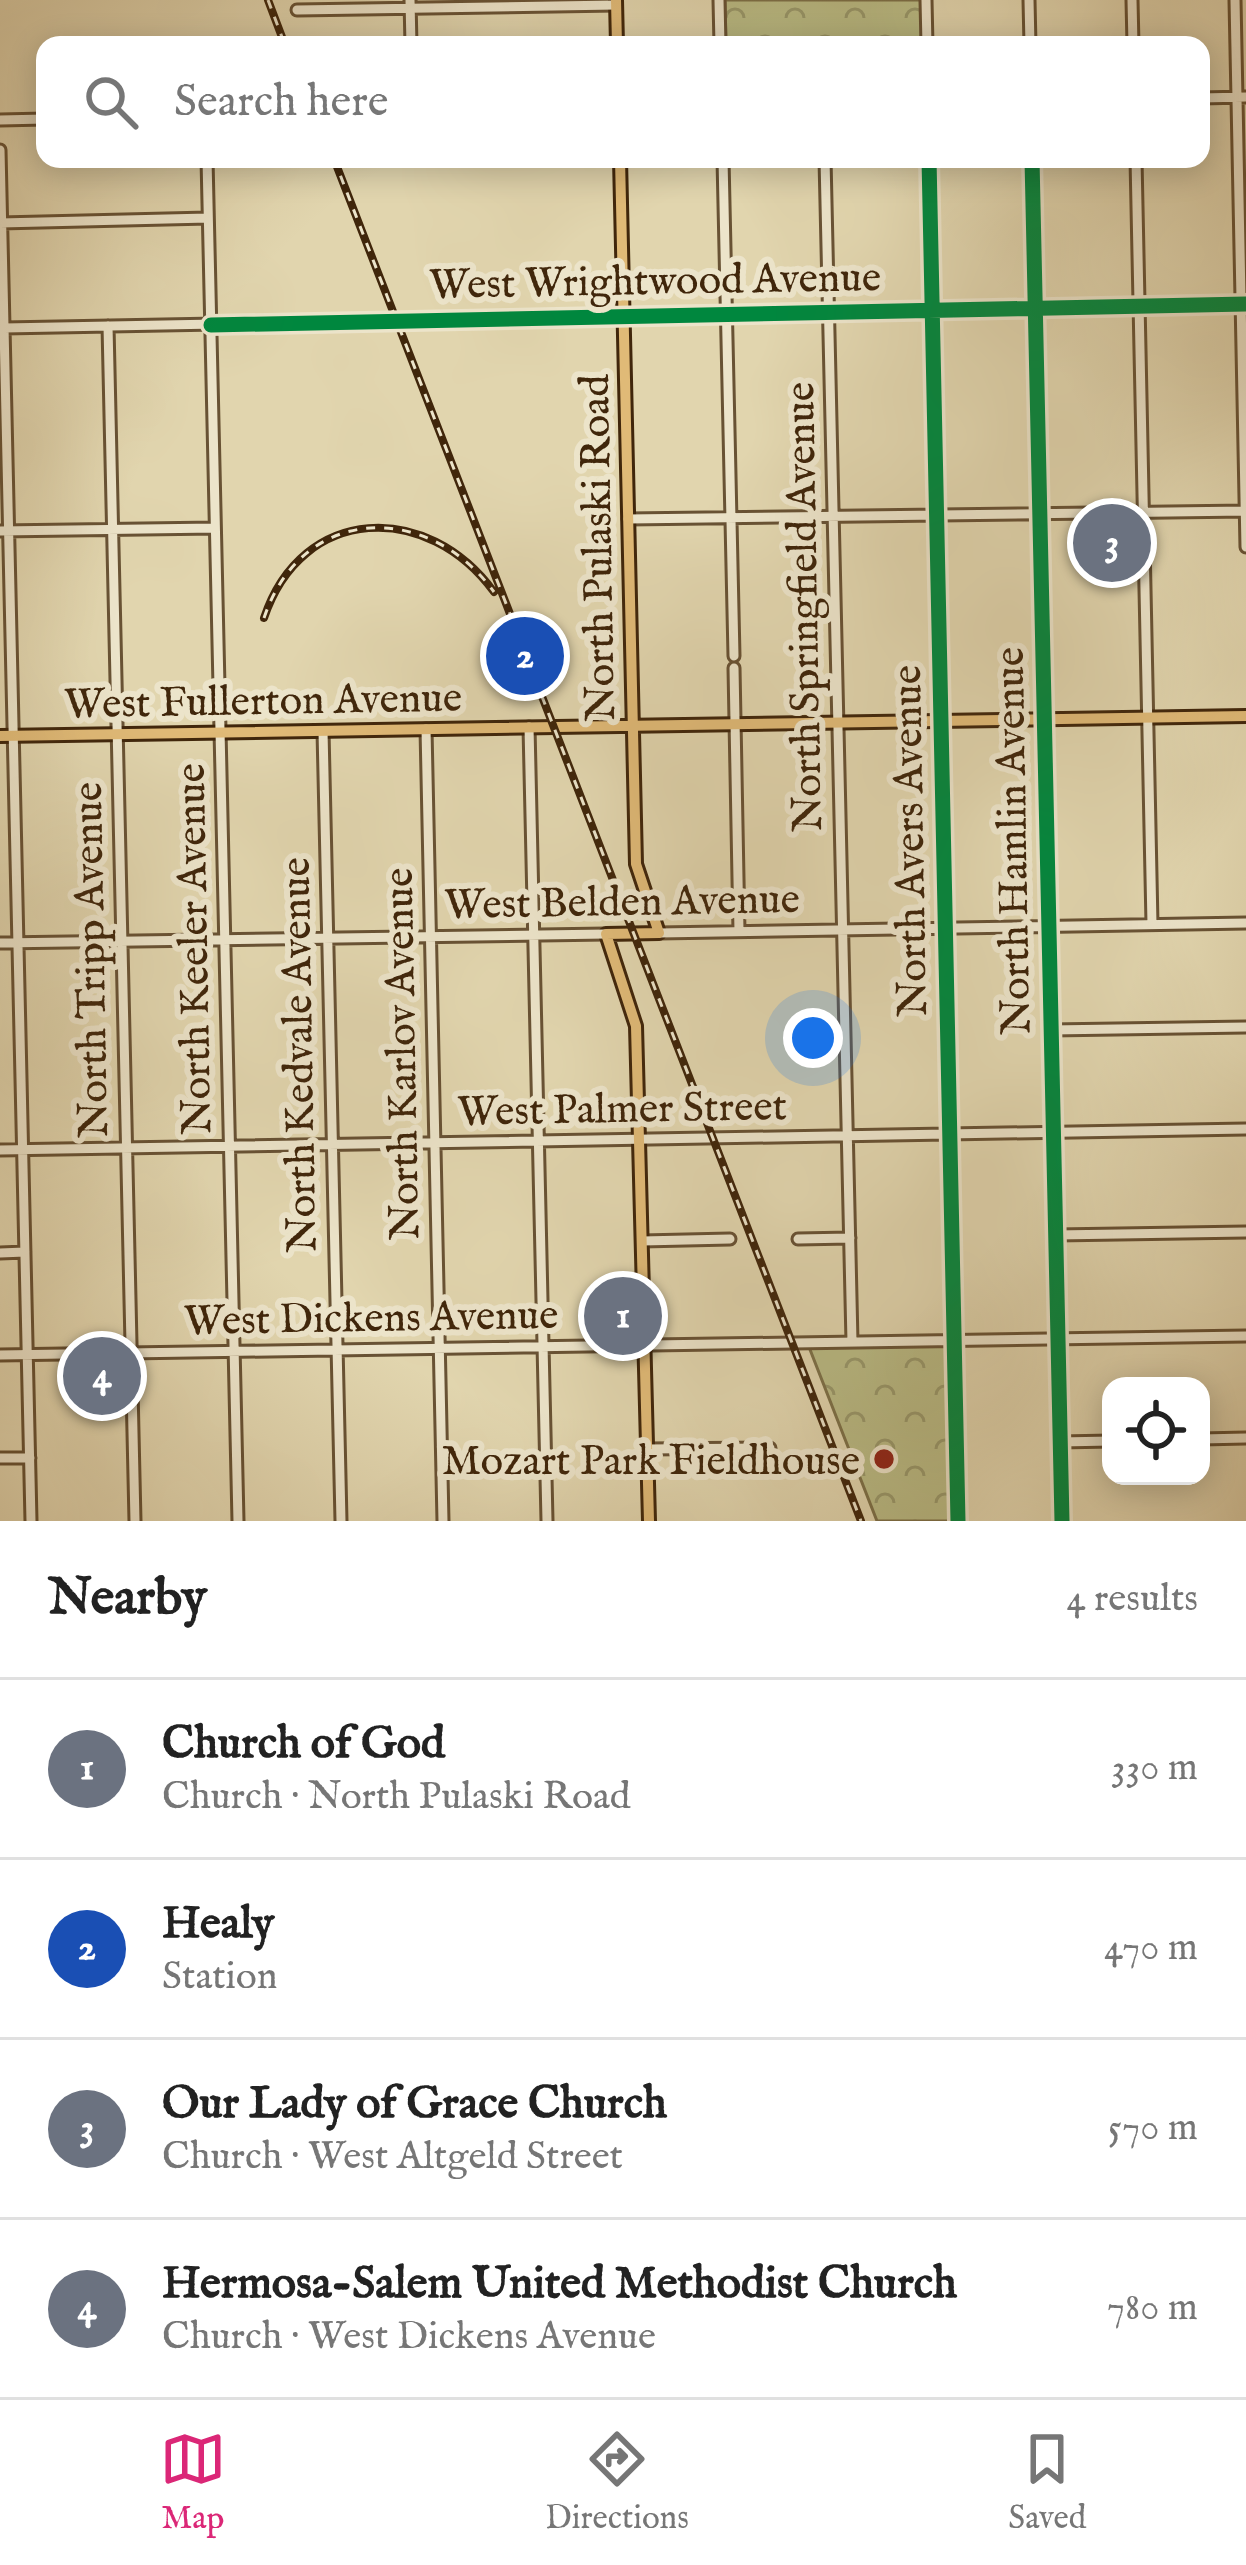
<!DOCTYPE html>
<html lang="en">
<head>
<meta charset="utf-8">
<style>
  body { margin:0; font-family:"IM FELL English",serif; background:#f6f6f6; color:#222 }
  .controls { position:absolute; right:36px; bottom:36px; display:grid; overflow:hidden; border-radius:24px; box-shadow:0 6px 30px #0003 }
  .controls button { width:108px; height:108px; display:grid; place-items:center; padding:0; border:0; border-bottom:3px solid #e0e0e0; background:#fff; color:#222; font:60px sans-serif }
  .you { position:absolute; left:813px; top:1038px; width:42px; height:42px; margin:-30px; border:9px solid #fff; border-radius:50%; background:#1a73e8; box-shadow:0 0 0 18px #1a73e833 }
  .badge { display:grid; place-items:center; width:78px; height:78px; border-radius:50%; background:#db2777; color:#fff; font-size:39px; font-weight:700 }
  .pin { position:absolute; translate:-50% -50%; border:6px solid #fff; box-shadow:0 3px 12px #0006 }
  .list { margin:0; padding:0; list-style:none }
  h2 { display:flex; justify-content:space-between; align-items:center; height:156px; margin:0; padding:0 48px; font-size:51px }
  h2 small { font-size:39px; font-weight:400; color:#767676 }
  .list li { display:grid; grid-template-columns:78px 1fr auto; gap:36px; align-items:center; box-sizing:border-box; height:180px; padding:0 48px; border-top:3px solid #e0e0e0 }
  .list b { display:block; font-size:45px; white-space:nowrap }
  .list p { margin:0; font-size:39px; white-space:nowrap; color:#767676 }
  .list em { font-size:39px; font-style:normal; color:#767676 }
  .icon { flex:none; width:66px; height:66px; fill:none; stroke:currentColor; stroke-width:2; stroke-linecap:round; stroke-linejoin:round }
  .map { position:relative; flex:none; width:1246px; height:1521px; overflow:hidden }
  .search { position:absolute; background:#fff; box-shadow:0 6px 30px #0003; left:36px; right:36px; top:36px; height:132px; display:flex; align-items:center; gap:30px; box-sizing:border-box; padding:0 42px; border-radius:24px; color:#767676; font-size:45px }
  .sheet { height:876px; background:#fff }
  nav { display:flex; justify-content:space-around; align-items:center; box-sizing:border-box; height:168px; border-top:3px solid #e0e0e0; background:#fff; font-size:33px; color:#767676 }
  nav a { display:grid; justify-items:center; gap:6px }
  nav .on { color:#db2777 }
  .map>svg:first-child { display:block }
  .forest { fill:url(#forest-crowns); stroke:#7c7048; stroke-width:3 }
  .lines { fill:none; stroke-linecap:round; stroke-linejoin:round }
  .minor-casing { stroke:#685234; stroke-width:15 }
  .major-casing { stroke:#40260b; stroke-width:16 }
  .minor { stroke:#ece4ca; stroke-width:9 }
  .major { stroke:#e0ba77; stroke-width:10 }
  .rail-casing { stroke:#40260b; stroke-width:8 }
  .rail { stroke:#ece4ca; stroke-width:3; stroke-dasharray:9; stroke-linecap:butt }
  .cycleway-casing { stroke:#ece4ca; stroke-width:22 }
  .cycleway { stroke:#00873e; stroke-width:15 }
  .poi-dot { fill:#8f2418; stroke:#ece4ca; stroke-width:4.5 }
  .labels { text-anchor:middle; stroke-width:12; stroke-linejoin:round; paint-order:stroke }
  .street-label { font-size:42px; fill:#40260b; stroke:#ece4ca }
  .poi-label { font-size:42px; fill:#40260b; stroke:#ece4ca; text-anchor:end }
</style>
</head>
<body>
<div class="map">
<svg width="1246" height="1521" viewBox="0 0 1246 1521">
  <defs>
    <pattern id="forest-crowns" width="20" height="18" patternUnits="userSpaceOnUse" patternTransform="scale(3)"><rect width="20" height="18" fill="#b9bb85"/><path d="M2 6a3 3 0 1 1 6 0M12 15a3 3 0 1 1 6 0" fill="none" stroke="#98986b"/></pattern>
  </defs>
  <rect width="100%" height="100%" fill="#e1d5ae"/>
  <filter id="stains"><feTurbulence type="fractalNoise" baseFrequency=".00167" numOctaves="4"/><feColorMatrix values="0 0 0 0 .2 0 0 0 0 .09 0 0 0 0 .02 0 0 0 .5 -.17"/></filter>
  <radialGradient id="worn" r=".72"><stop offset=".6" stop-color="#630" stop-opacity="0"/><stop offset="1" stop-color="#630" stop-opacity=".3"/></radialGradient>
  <path class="forest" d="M725,0h196l1,45h-196z
    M949,1346l4,175h-76l-68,-174z"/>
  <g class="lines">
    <g class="minor-casing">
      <path id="minor" d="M410,0l1,45
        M719,0l1,45
        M926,0l1,45
        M1029,0l1,45
        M1132,0l1,45
        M1235,0l11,547
        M297,10l319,-5
        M1201,98l45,-1
        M0,120l45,-1
        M0,150l31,1371
        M207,159l31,1362
        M723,159l11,497
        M825,159l27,1183
        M929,159l29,1362
        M1032,159l30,1362
        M1136,159l16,765
        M0,223l208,-5
        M108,326l27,1195
        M4,328l1242,-24
        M628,519l618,-8
        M0,531l215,-3
        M734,668l5,263
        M529,727l18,794
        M426,729l17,792
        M323,731l18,790
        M659,933l587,-10
        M0,943l606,-9
        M1051,1030l195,-3
        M0,1150l1246,-21
        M1056,1235l190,-3
        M798,1239l52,-1
        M642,1241l88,-2
        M0,1253l25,-1
        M0,1355l1246,-19
        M1201,1439l45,-1
        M1060,1442l51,-1
        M647,1449l123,-1
        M0,1458h30"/>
    </g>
    <g class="major-casing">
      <path id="major" d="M616,0l1,45
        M620,159l16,705 23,69 -53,1 30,92 13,495
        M0,736l1246,-20"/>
    </g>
    <use href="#minor" class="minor"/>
    <use href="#major" class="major"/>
    <g class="rail-casing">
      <path id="rail" d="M268,0l17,45
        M334,159l527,1362
        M264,618c38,-114 164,-117 230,-26"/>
    </g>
    <use href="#rail" class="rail"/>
    <g class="cycleway-casing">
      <path id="cycleway" d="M929,159l29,1362
        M1032,159l30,1362
        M211,325l1035,-21"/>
    </g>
    <use href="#cycleway" class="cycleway"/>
  </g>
  <circle class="poi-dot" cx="884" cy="1459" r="12"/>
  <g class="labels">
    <g class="street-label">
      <text transform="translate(655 279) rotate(-1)" y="15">West Wrightwood Avenue</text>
      <text transform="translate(596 548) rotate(-91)" y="15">North Pulaski Road</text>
      <text transform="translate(802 607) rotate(-91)" y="15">North Springfield Avenue</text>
      <text transform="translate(263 699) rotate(-1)" y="15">West Fullerton Avenue</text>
      <text transform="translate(908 841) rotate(-91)" y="15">North Avers Avenue</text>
      <text transform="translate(1011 841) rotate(-91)" y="15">North Hamlin Avenue</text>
      <text transform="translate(622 900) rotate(-1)" y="15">West Belden Avenue</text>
      <text transform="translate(192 949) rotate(-91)" y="15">North Keeler Avenue</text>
      <text transform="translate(89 960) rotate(-91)" y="15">North Tripp Avenue</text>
      <text transform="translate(400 1054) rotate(-91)" y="15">North Karlov Avenue</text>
      <text transform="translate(297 1055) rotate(-91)" y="15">North Kedvale Avenue</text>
      <text transform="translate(622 1107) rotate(-1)" y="15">West Palmer Street</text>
      <text transform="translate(371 1316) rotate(-1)" y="15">West Dickens Avenue</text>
    </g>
    <g class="poi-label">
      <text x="860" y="1474">Mozart Park Fieldhouse</text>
    </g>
  </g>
  <rect width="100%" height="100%" filter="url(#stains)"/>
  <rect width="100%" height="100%" fill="url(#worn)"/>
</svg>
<div class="controls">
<button><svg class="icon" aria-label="locate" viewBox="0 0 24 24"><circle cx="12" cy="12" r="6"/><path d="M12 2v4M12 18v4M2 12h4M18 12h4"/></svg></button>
</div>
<div class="you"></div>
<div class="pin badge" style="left:623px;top:1316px;background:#6b7280">1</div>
<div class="pin badge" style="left:525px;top:656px;background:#1a4fb4">2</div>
<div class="pin badge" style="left:1112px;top:543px;background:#6b7280">3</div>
<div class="pin badge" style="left:102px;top:1376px;background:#6b7280">4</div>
<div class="search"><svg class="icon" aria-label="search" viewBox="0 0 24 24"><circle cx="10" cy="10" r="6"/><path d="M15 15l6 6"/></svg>Search here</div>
</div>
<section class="sheet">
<h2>Nearby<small>4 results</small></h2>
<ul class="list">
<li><span class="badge" style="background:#6b7280">1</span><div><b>Church of God</b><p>Church · North Pulaski Road</p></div><em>330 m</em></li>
<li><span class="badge" style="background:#1a4fb4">2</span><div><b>Healy</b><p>Station</p></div><em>470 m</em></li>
<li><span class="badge" style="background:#6b7280">3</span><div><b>Our Lady of Grace Church</b><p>Church · West Altgeld Street</p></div><em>570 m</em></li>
<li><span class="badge" style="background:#6b7280">4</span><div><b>Hermosa-Salem United Methodist Church</b><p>Church · West Dickens Avenue</p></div><em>780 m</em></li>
</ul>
</section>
<nav>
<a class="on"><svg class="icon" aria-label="map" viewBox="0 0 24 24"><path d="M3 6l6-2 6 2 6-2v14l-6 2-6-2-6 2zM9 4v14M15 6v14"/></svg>Map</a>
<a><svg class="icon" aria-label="directions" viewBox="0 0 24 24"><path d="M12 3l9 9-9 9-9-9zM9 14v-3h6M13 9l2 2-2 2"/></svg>Directions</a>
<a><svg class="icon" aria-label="saved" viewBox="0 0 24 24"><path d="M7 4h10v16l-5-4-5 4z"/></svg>Saved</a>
</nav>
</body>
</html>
